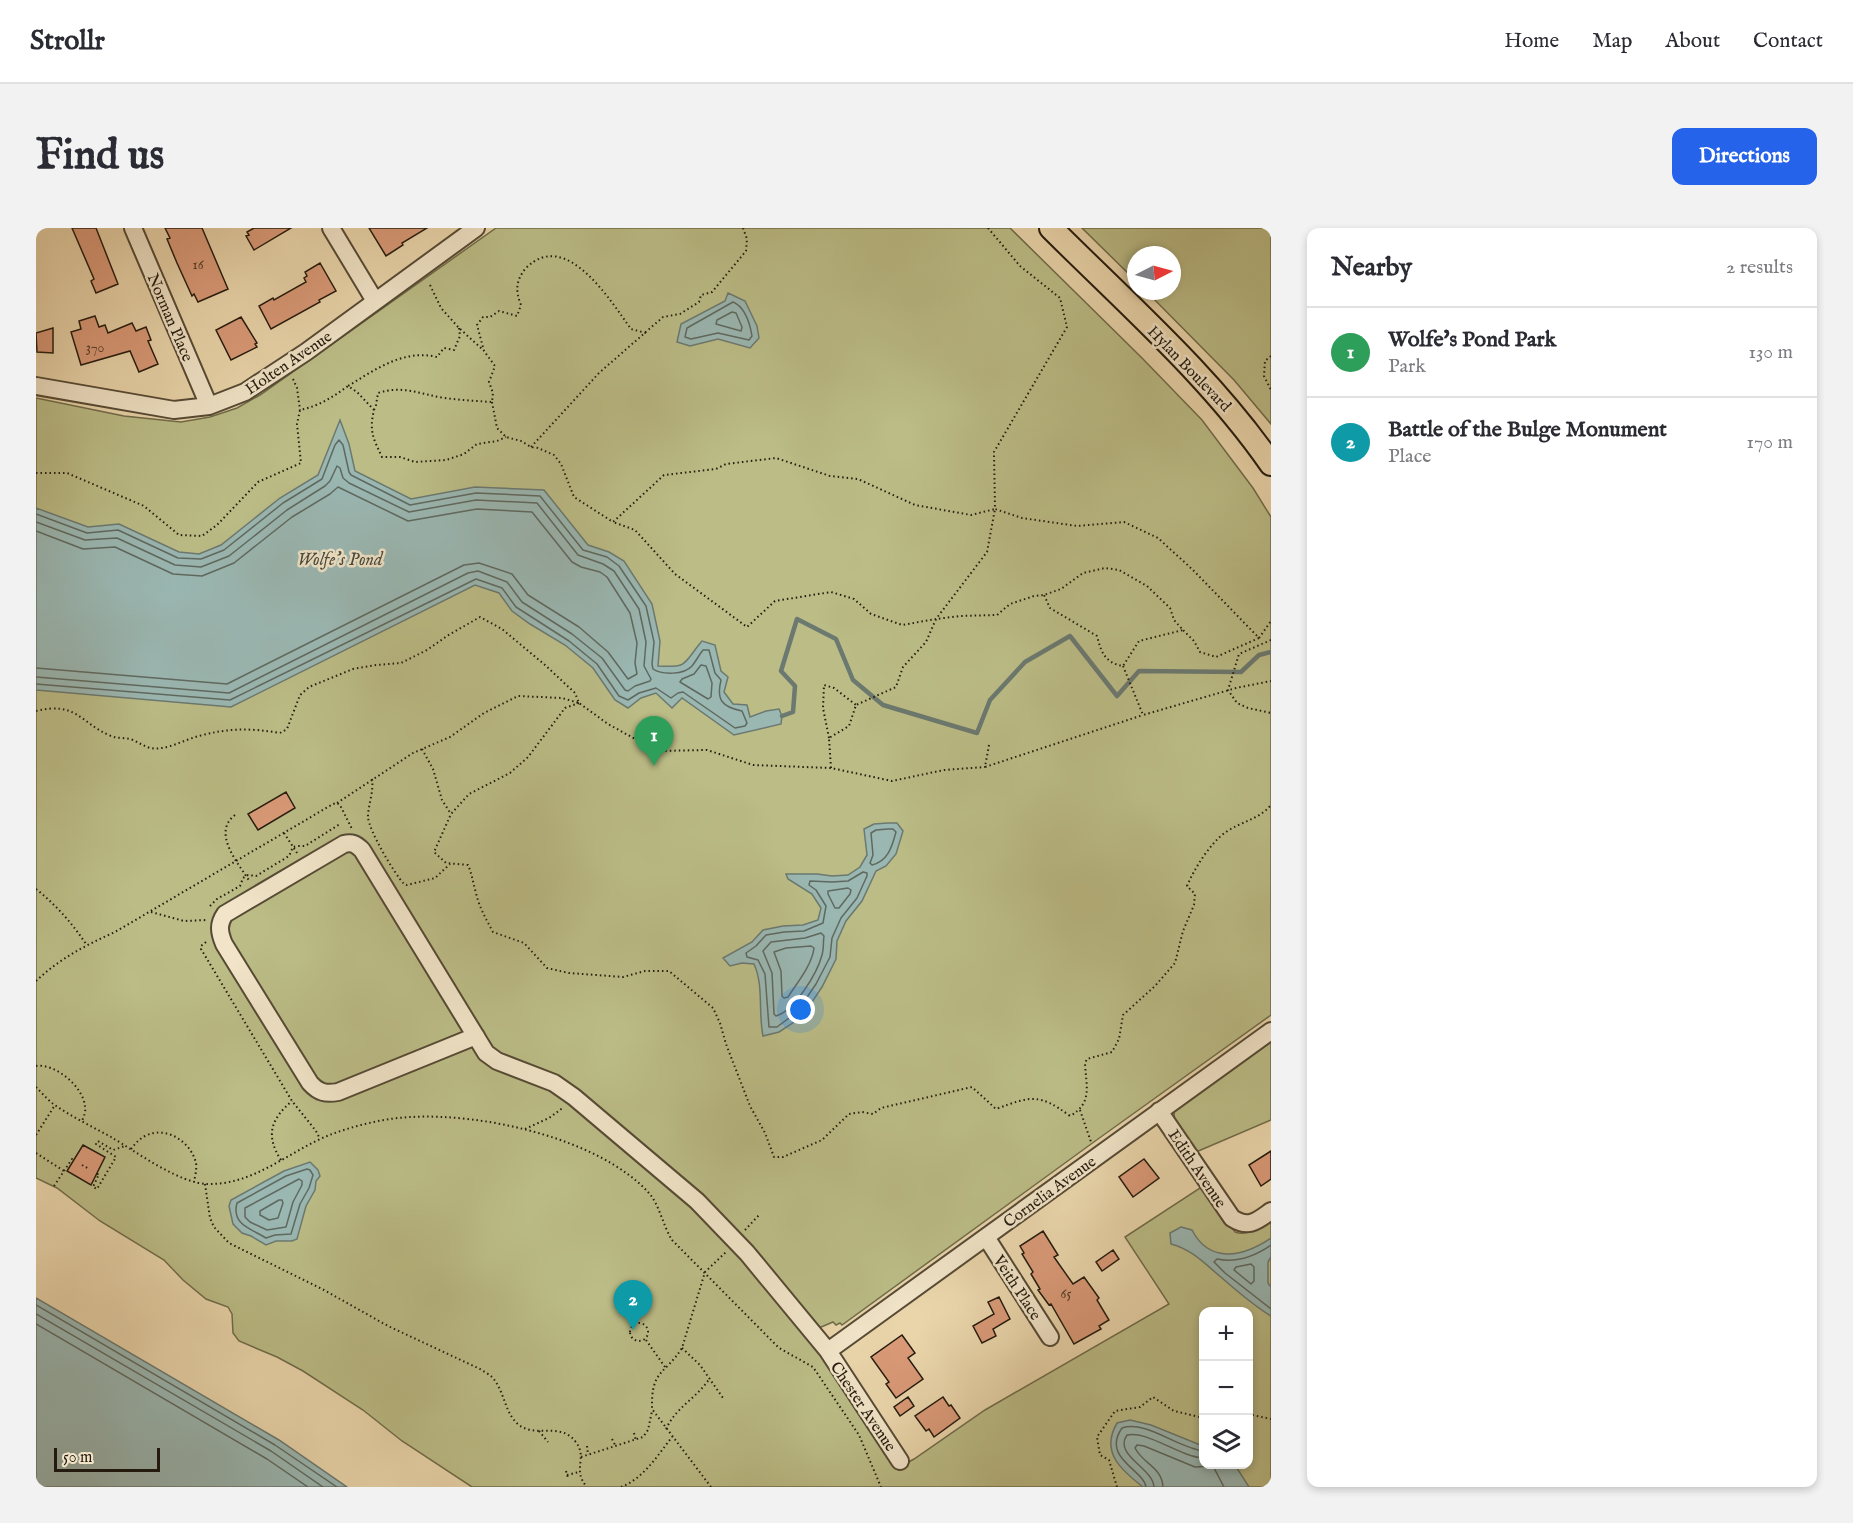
<!DOCTYPE html>
<html lang="en">
<head>
<meta charset="utf-8">
<style>
  body { margin:0; font-family:"IM FELL English",serif; background:#f2f2f3; color:#2b2b33 }
  .controls { position:absolute; right:18px; bottom:18px; display:grid; overflow:hidden; border-radius:12px; box-shadow:0 3px 9px #0003 }
  .controls button { width:54px; height:54px; display:grid; place-items:center; padding:0; border:0; border-bottom:2px solid #e1e1e2; background:#fff; color:#2b2b33; font:30px sans-serif }
  .compass { position:absolute; left:1091px; top:18px; width:54px; height:54px; border-radius:50%; background:#fff; box-shadow:0 3px 9px #0003; rotate:84deg }
  .scale { position:absolute; left:18px; bottom:15px; width:106px; box-sizing:border-box; padding-left:6px; border:3px solid #241b0e; border-top:0; font-size:16px; line-height:21px; white-space:nowrap; color:#241b0e; -webkit-text-stroke:4px #f1e4c8; paint-order:stroke }
  .you { position:absolute; left:765px; top:782px; width:21px; height:21px; margin:-15px; border:4px solid #fff; border-radius:50%; background:#1a73e8; box-shadow:0 0 0 9px #1a73e833 }
  .badge { display:grid; place-items:center; width:39px; height:39px; border-radius:50%; background:#2563eb; color:#fff; font-size:20px; font-weight:700 }
  .pin { position:absolute; translate:-50% -50px; filter:drop-shadow(0 2px 3px #0008) }
  .pin::after { content:''; position:absolute; top:32px; width:21px; height:18px; background:inherit; clip-path:polygon(0 0,100% 0,50% 100%) }
  .list { margin:0; padding:0; list-style:none }
  h2 { display:flex; justify-content:space-between; align-items:center; height:78px; margin:0; padding:0 24px; font-size:26px }
  h2 small { font-size:20px; font-weight:400; color:#7c7c81 }
  .list li { display:grid; grid-template-columns:39px 1fr auto; gap:18px; align-items:center; box-sizing:border-box; height:90px; padding:0 24px; border-top:2px solid #e1e1e2 }
  .list b { display:block; font-size:22px; white-space:nowrap }
  .list p { margin:0; font-size:20px; white-space:nowrap; color:#7c7c81 }
  .list em { font-size:20px; font-style:normal; color:#7c7c81 }
  .icon { flex:none; width:33px; height:33px; fill:none; stroke:currentColor; stroke-width:2; stroke-linecap:round; stroke-linejoin:round }
  .map { position:relative; flex:none; width:1235px; height:1259px; overflow:hidden; border-radius:12px }
  header { display:flex; align-items:center; gap:36px; box-sizing:border-box; height:84px; padding:0 30px; background:#fff; border-bottom:2px solid #e1e1e2 }
  header strong { font-size:28px }
  nav { display:flex; gap:33px; margin-inline-start:auto; font-size:21px }
  .intro { display:flex; align-items:center; justify-content:space-between; box-sizing:border-box; height:144px; padding:0 36px }
  h1 { margin:0; font-size:42px }
  .button { padding:15px 27px; border-radius:12px; background:#2563eb; color:#fff; font-size:21px; font-weight:700 }
  main { display:flex; gap:36px; padding:0 36px }
  aside { flex:1; background:#fff; border-radius:12px; box-shadow:0 3px 9px #0003 }
  .map>svg:first-child { display:block }
  .green { fill:#bbbc86; stroke:#706c4a; stroke-width:1.5; fill-rule:evenodd }
  .water { fill:#9ab7b2; stroke:#6b7970; stroke-width:1.5 }
  .lines { fill:none; stroke-linecap:round; stroke-linejoin:round }
  .shore { stroke:#5f6960; stroke-width:1.5 }
  .stream { stroke:#6b7970; stroke-width:4.5 }
  .building { fill:#da9a78; stroke:#241b0e; stroke-width:1.5 }
  .minor-casing { stroke:#564a35; stroke-width:20 }
  .major-casing { stroke:#241b0e; stroke-width:26 }
  .path { stroke:#241b0e; stroke-width:2; stroke-dasharray:1.5 3; stroke-linecap:butt }
  .minor { stroke:#f1e4c8; stroke-width:16 }
  .major { stroke:#ead5ab; stroke-width:22 }
  .labels { text-anchor:middle; stroke-width:5; stroke-linejoin:round; paint-order:stroke }
  .number-label { font-size:14px; fill:#523b28 }
  .street-label { font-size:16px; fill:#241b0e; stroke:#f1e4c8 }
  .water-label { font-size:18px; font-style:italic; fill:#474a3f; stroke:#f1e4c8 }
</style>
</head>
<body>
<header>
<strong>Strollr</strong>
<nav><a>Home</a><a>Map</a><a>About</a><a>Contact</a></nav>
</header>
<div class="intro"><h1>Find us</h1><a class="button">Directions</a></div>
<main>
<div class="map">
<svg width="1235" height="1259" viewBox="0 0 1235 1259">
  <rect width="100%" height="100%" fill="#ead5ab"/>
  <filter id="stains"><feTurbulence type="fractalNoise" baseFrequency=".00333" numOctaves="4"/><feColorMatrix values="0 0 0 0 .2 0 0 0 0 .09 0 0 0 0 .02 0 0 0 .5 -.17"/></filter>
  <radialGradient id="worn" r=".72"><stop offset=".6" stop-color="#630" stop-opacity="0"/><stop offset="1" stop-color="#630" stop-opacity=".3"/></radialGradient>
  <path class="green" d="M460,0h514l132,130 60,62 51,68 18,29v498l-173,124 -256,186 -2,-2 -4,2 -3,-3 -26,11 21,25 24,45 44,66 18,-10 71,-49 184,-106 -44,-67 78,-51 32,46c13,5 25,-6 36,-13v268h-799l-70,-46 -39,-31 -60,-39 -26,-14 -38,-16 -6,-8 -1,-19 -4,-7 -22,-8 -23,-19 -19,-20 -64,-39 -43,-33 -21,-10v-780l88,18 57,6 29,-5 27,-9 23,-13zM1168,1084h44v152h-44z
    M1046,0h189v196l-37,-44 -88,-89h26v-36h-36v26z
    M1235,813v79l-75,32c-8,-12 -26,-28 -21,-43z"/>
  <path class="water" d="M692,65l17,8 12,25 2,12 -9,10 -32,-9 -28,7 -13,-4 4,-18 44,-23z
    M304,192l9,24 6,27 56,28 64,-12 69,3 44,55 21,7 15,9 28,43 8,37 -2,25c32,2 25,-3 44,-25l13,4 6,26 7,6 -4,15 9,12 14,1 3,12 16,-6 13,-2 3,7 -1,8 -47,11 -52,-37 -10,10 -16,-15 -15,5 -13,10 -13,-8 -22,-32 -28,-23 -35,-21 -18,-13 -13,-18 -24,-8 -244,122 -195,-17v-182l52,19 31,-3 60,28 20,2 22,-9 59,-47 38,-23z
    M852,595h9l6,8 -7,23 -10,12 -10,5 -14,30 -16,20 -9,20 -1,18 -14,28 -20,30 -23,15 -16,4c-5,-24 1,-50 -9,-72l-12,-1 -12,3 -7,-8 29,-16 11,-12 20,-4 20,-1 15,-5 3,-12 -9,-14 -24,-15 -2,-5h31l15,2 16,-1 12,-8 7,-12 -3,-26 10,-5z
    M274,934l8,8 2,6 -4,5 -1,9 -9,16 -9,33 -5,2h-16l-10,4 -15,-9 -9,-3 -9,-9 -4,-18 2,-6 53,-29z
    M1145,999l11,3c18,35 52,26 79,8v19l-3,5v21l3,4v29c-17,-10 -34,-25 -49,-38 -17,-14 -29,-28 -51,-34l-1,-11z
    M0,1070l243,142 68,47h-311z
    M1094,1192l21,5 52,21 1,18 31,1 14,22h-106c-22,-17 -43,-35 -26,-64z"/>
  <g class="lines">
    <path class="shore" d="M697,74c12,5 17,22 19,34l-3,4 -31,-7 -27,6 -6,-2 2,-9z
      M696,84l4,1 6,14 -1,4 -25,-7 1,-4z
      M0,286l51,19 31,-3 60,28 23,1 23,-9 59,-47 39,-24 13,-34 4,-5 4,5 6,27 2,3 59,30 66,-12 64,3 43,54 24,7 12,9 27,40 8,36 -2,22 1,5c9,6 31,6 39,-3 4,-5 7,-11 11,-16h6l6,23 6,7c-5,20 1,27 21,31l5,12 -2,3 -10,2 -52,-36 -5,1 -7,5 -15,-10 -17,5 -11,7 -9,-4 -22,-32 -28,-23 -53,-34 -14,-19 -26,-9 -246,121 -194,-16
      M0,294l49,18 32,-2 58,27 26,2 28,-11 58,-46 38,-24 5,-5 7,-15 3,2 3,10 6,5 60,29 67,-12 61,3 41,52 25,9 11,7 25,38 7,33 -2,24 7,13 -1,2 -15,5 -7,5 -3,-1 -23,-32 -30,-24 -50,-32 -15,-20 -29,-11 -10,2 -239,120 -193,-16
      M0,303l47,18 32,-2 58,27 29,2 32,-13 58,-46 38,-23 8,-7 70,34 69,-12 55,3 40,50 9,5 19,5 7,5 23,36 7,30 -2,20 2,11 -9,5 -20,-27 -29,-25 -51,-32 -16,-21 -33,-11 -15,2 -237,119 -191,-16
      M665,437l5,1 6,17 -1,14 -3,2 -28,-17 2,-3 12,-5z
      M852,601h5l3,3c-4,15 -8,29 -24,33l-2,-2 3,-8 -2,-22 5,-3z
      M827,644l4,1v3l-10,22 -16,20 -9,20 -2,19 -14,27 -19,28 -20,15h-8l-4,-53 -7,-14 -11,-3 -1,-4 10,-7 10,-11 18,-3 20,-1 19,-8 3,-17 -10,-16 -7,-5 1,-4 22,1 16,-1z
      M812,660l3,2 -1,4 -11,14h-4l-7,-14v-3z
      M785,705l3,3c-1,6 0,13 -2,19 -5,19 -28,56 -46,61l-2,-2 -2,-41 -9,-22 8,-9 34,-4z
      M775,718l3,2c-2,17 -17,35 -26,49l-4,1 -2,-2 -1,-25 -7,-19 12,-4z
      M271,941l3,1 3,5 -4,13 -9,16 -9,30 -16,1 -9,3c-14,-9 -35,-13 -29,-35l49,-27z
      M263,951l3,2v4l-9,17 -7,25 -19,3 -17,-8 -5,-5v-9z
      M243,972h3l1,3 -5,15 -9,2 -9,-5v-4z
      M1235,1017c-16,11 -35,18 -54,14l-3,3 11,11 46,36
      M1215,1036l3,3v14l-3,3 -17,-14 2,-3z
      M0,1077l239,140 62,42
      M0,1086l235,137 52,36
      M0,1096l231,135 41,28
      M1110,1259c-2,-17 -45,-29 -24,-59 25,-8 55,20 82,23
      M1118,1259c-1,-19 -41,-32 -27,-52 20,-5 53,22 77,23
      M1127,1259c-1,-20 -20,-23 -28,-39l2,-3 7,1 51,21 18,-1 11,21"/>
    <path class="stream" d="M746,488l11,-4 2,-26 -14,-15 16,-52 39,20 17,41 30,25 94,28 13,-33 35,-38 45,-26 47,60 22,-25 102,1 18,-17 12,-3"/>
  </g>
  <path class="building" d="M36,0h24l22,56 -22,9 -5,-12 3,-2z
    M129,0h37l26,61 -30,13 -4,-8 -2,2 -15,-33 -10,-24 3,-1z
    M218,0h37l-37,22 -8,-14 3,-1 -2,-3z
    M333,0h58l-25,15 1,2 -17,11z
    M284,35l16,28 -17,9 1,2 -49,27 -12,-23 14,-8 1,2 32,-18 -2,-4 3,-2 -2,-4z
    M59,88l4,11 6,-2 3,8 24,-10 4,8 10,-4 5,13 -3,1 10,23 -19,8 -9,-21 -49,14 -10,-33 10,-3 -2,-8z
    M205,89l16,26 -2,1 2,3 -26,13 -15,-30z
    M17,100v25l-16,-1 -1,-19z
    M250,564l9,16 -37,22 -10,-16z
    M47,917l22,12 -14,28 -24,-14z
    M1235,923v28l-10,7 -12,-21z
    M1108,931l15,19 -26,19 -14,-20z
    M1007,1003l15,24 -4,2 19,27 11,-7 15,21 -2,2 12,20 -10,6 2,3 -27,15 -23,-40 -2,1 -11,-15 2,-1 -9,-15 2,-2 -11,-18 2,-1 -4,-7z
    M1077,1022l6,9 -17,12 -6,-9z
    M963,1069l11,22 -17,10 3,7 -14,7 -9,-17 21,-12 -6,-12z
    M866,1107l13,18 -7,5 15,21 -27,19 -10,-14 3,-2 -18,-25z
    M872,1169l6,9 -14,10 -6,-9z
    M907,1169l6,9 2,-1 9,13 -26,19 -5,-8 -3,2 -11,-15z"/>
  <g class="lines">
    <g class="minor-casing">
      <path id="minor" d="M97,0l76,178
        M295,0l44,73
        M0,158l138,24 35,-4 36,-14 61,-40 170,-124
        M440,808l-138,56c-12,2 -19,1 -28,-9l-86,-139c-5,-12 -6,-20 1,-30l119,-70c8,-2 12,0 18,6l124,203 11,8 57,22 20,14 123,104 50,52 81,98 72,110
        M1123,883l73,107c17,11 25,3 39,-7
        M950,1009l64,100
        M792,1123l443,-320"/>
    </g>
    <g class="major-casing">
      <path id="major" d="M1015,0c75,75 159,148 220,236"/>
    </g>
    <path class="path" d="M952,0l32,38 40,32 7,29 -73,125 1,57 27,9 55,8 47,-4 34,16 35,32 66,68 -43,19 -16,-5 -6,-11 -11,-11
      M394,57l11,23 18,20 23,21
      M423,100l1,8 -6,14 -10,-2 -7,9c-33,-8 -61,12 -89,29l9,6 17,18c-5,21 -1,28 8,47h18l15,5 31,-2 18,-6 13,-10 20,-3 9,-4
      M1235,128l-6,5 -1,15 7,14
      M257,151l4,9 3,22
      M456,174l5,26 9,9 15,4 10,6 7,1 16,7 7,9 13,33 39,25 51,-47 52,-6 10,-5 50,-6 54,18 28,3 57,26 56,10 24,-6 -8,43 -51,67 -34,6 -31,-11 -17,-15 -23,-7 -56,9 -28,26 -72,-53 -40,-44 -22,-8
      M338,182l2,-5 2,-12c24,-8 42,1 66,5 16,2 32,3 48,4l1,-9 -4,-11 6,-16 -11,-15 -7,-26 6,-8h7l9,-6 18,5 4,-11c-6,-15 -5,-25 5,-37 40,-40 84,32 105,61l15,4
      M495,219l68,-74 64,-56 17,-3 19,-12 2,-7 11,-3 34,-41 1,-12 -4,-11
      M0,245h31l77,33 35,29 23,1 15,-11 41,-43 43,-19 -4,-39 3,-14c19,-4 33,-13 48,-24
      M1223,410l12,-17
      M1235,412l-32,14 -11,36 9,13 11,5 23,5
      M1087,438l20,49 93,-27 35,-7
      M543,475l-14,5 -37,49 -18,16 -41,21 -18,20 -17,38 12,11 22,2c4,9 5,18 8,28 3,14 10,26 17,39l31,11 23,25 22,5 54,4 22,-6h24l44,37 7,15 6,21 24,62 15,27 9,24h9l39,-17 27,-26 13,-2 11,2 8,-6 91,-21 24,22c35,-13 43,-16 74,7 23,-13 16,-30 15,-53l2,-4 25,-7 7,-13 4,-24 32,-29 20,-23 8,-32 11,-26 1,-11 -8,-8c7,-17 24,-44 39,-54 16,-11 32,-12 45,-27
      M0,483c41,-10 44,12 75,25 7,3 15,1 22,4 6,3 11,6 17,8 16,3 33,-8 49,-12 29,-8 52,-8 81,-3l7,-4 13,-34 9,-8 44,-18 23,-4 25,-2 26,-13 20,-14 33,-19 22,12 43,36 30,28 4,10 29,21 49,27 50,-1 46,15 78,3 61,13 52,-11 41,-3
      M793,510l-6,-30 1,-23 10,3 22,17
      M953,517l-4,22 158,-52
      M386,521l11,20 9,31 9,14
      M795,540l-2,-30 20,-12 7,-21 40,-18 7,-20 23,-25 10,-23 24,-3 37,-1 13,-11 24,-8 10,-1 17,-6 22,-16 22,-5 14,2 28,16 23,22 4,12 9,10 -44,11 -16,25c-18,-3 -22,-14 -26,-30l-47,-28 -6,-13
      M336,551c2,13 -4,26 -4,38 1,14 26,56 36,67l3,1 28,-7 15,-14
      M301,575l76,-50 37,-16 34,-24 34,-17 44,2 17,5
      M199,587c-24,18 4,49 15,67
      M248,605l13,20
      M0,661c20,16 36,34 50,55
      M174,678l7,-7 23,-13 3,-8 5,-3 8,1 33,-20 4,-9 4,-1h8l35,-22
      M115,684l33,9 23,-1
      M170,714l-5,4v3l91,152 24,30 4,8
      M0,753c23,-22 50,-36 79,-49l218,-128 4,-1 3,2 12,24
      M0,838c19,-3 48,21 49,41 1,4 -1,9 -3,14
      M0,859c5,5 10,11 16,16 18,13 39,23 59,34 24,14 69,47 97,47 47,1 82,-34 124,-50 25,-9 53,-16 80,-17 70,-4 186,21 236,75 11,11 15,34 24,48l107,108 34,19 46,68 22,52
      M1044,882l11,32
      M489,901l24,-11 15,-11
      M0,907l19,-30
      M95,921c4,-5 8,-10 14,-13 21,-11 46,6 51,27 1,6 -1,13 -2,19
      M0,925l28,18
      M245,932c-16,-25 -10,-41 11,-59
      M46,937l7,4
      M61,946h2l-6,13 4,2 19,-32 -20,-13 2,-3 15,9 12,-4
      M169,956l5,34 4,9 15,16 95,47 64,36 92,43c4,3 9,5 12,8 13,14 12,36 27,48 17,13 41,-3 56,16 14,17 -4,28 12,46
      M18,958l18,-27 1,1
      M709,1002l15,-16
      M594 1104a9 9 0 1 1 18 0a9 9 0 1 1-18 0Z
      M610,1112l19,27
      M646,1120l18,17 23,33
      M1212,1186l23,5
      M630,1201c10,-22 31,-31 44,-51
      M503,1203l9,11
      M598,1205l2,8
      M576,1211l4,8
      M551,1218l1,9
      M545,1229l62,-20 5,-7 4,-19
      M530,1243l2,7
      M531,1247l12,-3
      M585,1259c22,-8 37,-32 51,-50
      M675,1259l-59,-78c-1,-40 13,-34 30,-61l23,-76 21,-20
      M1081,1259l-8,-27 -9,-5 -3,-18 18,-26 25,-4 13,-10 21,14 30,7"/>
    <use href="#minor" class="minor"/>
    <use href="#major" class="major"/>
  </g>
  <g class="labels">
    <g class="number-label">
      <text x="162" y="41">16</text>
      <text x="59" y="124">370</text>
      <text x="1030" y="1070">65</text>
    </g>
    <g class="street-label">
      <text transform="translate(135 89) rotate(67)" y="6">Norman Place</text>
      <text transform="translate(252 134) rotate(-34)" y="6">Holten Avenue</text>
      <text transform="translate(1154 140) rotate(46)" y="6">Hylan Boulevard</text>
      <text transform="translate(1162 940) rotate(56)" y="6">Edith Avenue</text>
      <text transform="translate(1013 963) rotate(-36)" y="6">Cornelia Avenue</text>
      <text transform="translate(982 1059) rotate(57)" y="6">Veith Place</text>
      <text transform="translate(828 1178) rotate(56)" y="6">Chester Avenue</text>
    </g>
    <g class="water-label">
      <text x="304" y="337">Wolfe's Pond</text>
    </g>
  </g>
  <rect width="100%" height="100%" filter="url(#stains)"/>
  <rect width="100%" height="100%" fill="url(#worn)"/>
</svg>
<div class="controls">
<button>+</button>
<button>−</button>
<button><svg class="icon" aria-label="layers" viewBox="0 0 24 24"><path d="M12 4l9 5-9 5-9-5zM3 14l9 5 9-5"/></svg></button>
</div>
<svg class="compass" viewBox="-18 -18 36 36"><path d="M0-13l5 13h-10z" fill="#e53935"/><path d="M0 13l5-13h-10z" fill="#7c7c81"/></svg>
<div class="scale">50 m</div>
<div class="you"></div>
<div class="pin badge" style="left:618px;top:538px;background:#2e9e5b">1</div>
<div class="pin badge" style="left:597px;top:1102px;background:#0f9aa8">2</div>
</div>
<aside>
<h2>Nearby<small>2 results</small></h2>
<ul class="list">
<li><span class="badge" style="background:#2e9e5b">1</span><div><b>Wolfe's Pond Park</b><p>Park</p></div><em>130 m</em></li>
<li><span class="badge" style="background:#0f9aa8">2</span><div><b>Battle of the Bulge Monument</b><p>Place</p></div><em>170 m</em></li>
</ul>
</aside>
</main>
</body>
</html>
